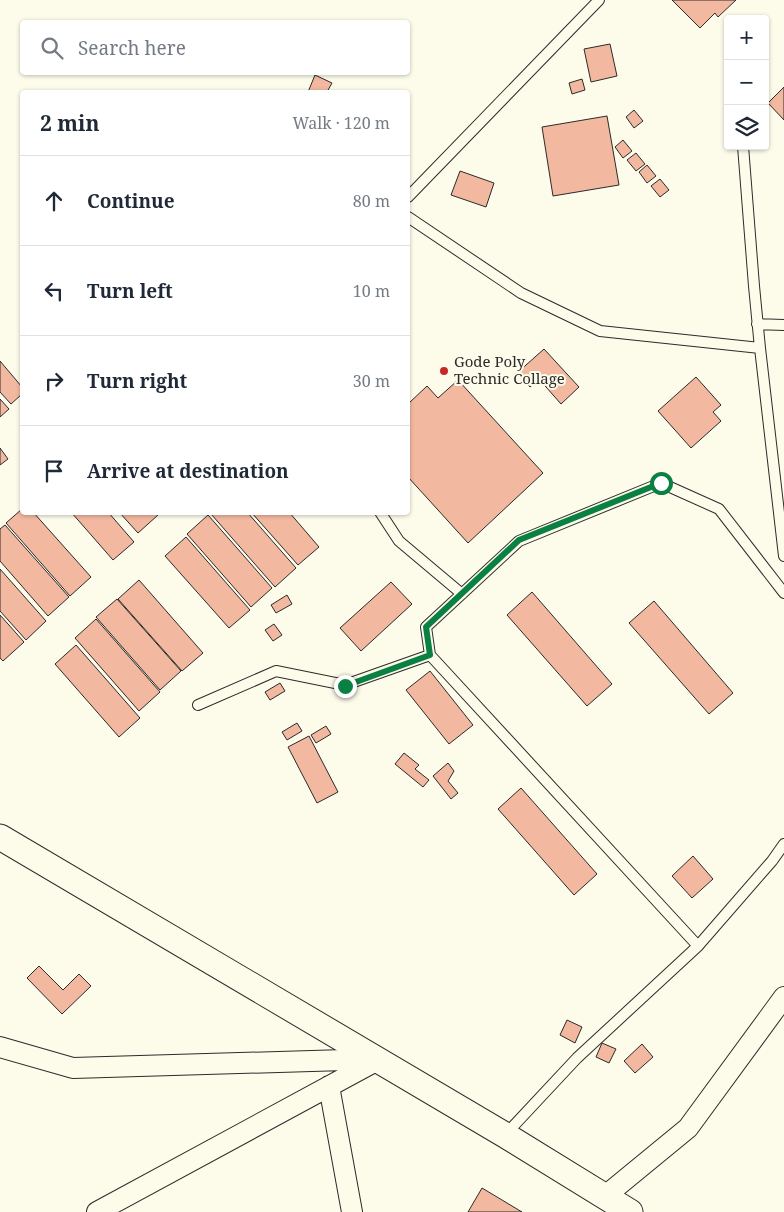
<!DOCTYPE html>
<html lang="en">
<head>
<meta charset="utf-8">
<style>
  body { margin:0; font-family:"Noto Serif",serif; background:#f6f6f7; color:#1f2937 }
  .controls { position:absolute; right:15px; top:15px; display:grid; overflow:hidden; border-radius:5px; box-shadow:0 1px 4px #0004 }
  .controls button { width:45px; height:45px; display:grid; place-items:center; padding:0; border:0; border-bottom:1px solid #e0e1e3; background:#fff; color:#1f2937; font:25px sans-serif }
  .stop { position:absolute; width:15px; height:15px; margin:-11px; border:4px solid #0b8043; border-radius:50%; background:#fff }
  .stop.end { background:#0b8043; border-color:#fff; box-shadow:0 1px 5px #0008 }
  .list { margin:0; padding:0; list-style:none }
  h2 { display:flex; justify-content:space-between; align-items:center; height:65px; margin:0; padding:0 20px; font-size:21px }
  h2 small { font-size:16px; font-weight:400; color:#747a83 }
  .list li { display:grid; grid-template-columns:32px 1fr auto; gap:15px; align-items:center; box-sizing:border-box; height:90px; padding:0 20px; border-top:1px solid #e0e1e3 }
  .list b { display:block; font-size:19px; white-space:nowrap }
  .list em { font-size:16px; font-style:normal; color:#747a83 }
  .icon { flex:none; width:28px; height:28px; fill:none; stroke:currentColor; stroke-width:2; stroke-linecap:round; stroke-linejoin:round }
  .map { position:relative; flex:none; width:784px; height:1212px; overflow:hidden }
  .search { position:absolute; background:#fff; box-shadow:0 1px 4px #0004; left:20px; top:20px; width:390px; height:55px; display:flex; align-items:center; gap:12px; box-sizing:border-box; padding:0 18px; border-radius:5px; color:#747a83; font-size:19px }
  .panel { position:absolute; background:#fff; box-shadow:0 1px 4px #0004; left:20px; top:90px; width:390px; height:425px; border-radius:5px }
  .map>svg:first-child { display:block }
  .building { fill:#f2b8a0; stroke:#2b2b2b }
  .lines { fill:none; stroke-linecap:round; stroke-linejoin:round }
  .service-casing { stroke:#2b2b2b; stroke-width:12 }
  .minor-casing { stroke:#2b2b2b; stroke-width:22 }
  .tertiary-casing { stroke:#2b2b2b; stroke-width:27 }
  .service { stroke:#fdfbea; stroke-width:10 }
  .minor { stroke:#fdfbea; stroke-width:20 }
  .tertiary { stroke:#fdfbea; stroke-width:25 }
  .route { stroke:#0b8043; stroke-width:6 }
  .poi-dot { fill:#c62828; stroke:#fdfbea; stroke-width:2 }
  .labels { text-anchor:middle; stroke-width:4; stroke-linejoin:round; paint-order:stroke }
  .poi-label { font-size:15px; fill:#2b2b2b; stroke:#fdfbea; text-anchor:start }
</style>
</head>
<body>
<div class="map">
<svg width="784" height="1212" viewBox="0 0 784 1212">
  <rect width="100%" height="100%" fill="#fdfbea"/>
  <path class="building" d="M672,0h64l-18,17 -3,-4 -15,15z
    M610,44l7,32 -26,6 -7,-33z
    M315,75l17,8 -5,9h-19z
    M582,79l3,11 -13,4 -3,-11z
    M784,87v33l-16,-17z
    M634,110l9,11 -9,7 -8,-11z
    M607,116l12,69 -66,11 -11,-69z
    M623,140l9,11 -9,7 -8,-11z
    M636,153l9,11 -9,7 -9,-11z
    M647,165l9,11 -9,7 -8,-11z
    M460,171l34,12 -8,24 -35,-12z
    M660,179l9,11 -9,7 -9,-11z
    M544,349l35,38 -18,17 -22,-25 -9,8 -13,-14z
    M0,361l22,26v7l-11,10 -11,-12z
    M696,377l25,28 -8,7 8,9 -30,27 -33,-37z
    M458,380l85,93 -75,70 -60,-66v-73l19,-18 11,12z
    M0,399l9,10 -9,8z
    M0,448l8,11 -8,6z
    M22,509v3h11l58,65 -21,19 -64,-73z
    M71,512h37l26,30 -21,18z
    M119,512h37l2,3 -20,18z
    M213,512h34l49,56 -21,19 -64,-73z
    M251,512h38l30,35 -21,18z
    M208,515l64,73 -21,19 -64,-73z
    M5,525l64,72 -21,19 -48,-55v-32z
    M186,537l64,73 -21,18 -64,-72z
    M0,569l46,52 -20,19 -26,-29z
    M139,580l64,73 -21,18 -64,-72z
    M391,582l21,22 -51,47 -21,-23z
    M532,592l80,92 -25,22 -80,-91z
    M287,595l5,9 -16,9 -5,-8z
    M117,599l64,72 -21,19 -64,-73z
    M654,601l79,92 -24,21 -80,-91z
    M0,615l24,27 -21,19 -3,-3z
    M96,619l64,73 -21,19 -64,-73z
    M274,624l8,11 -9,6 -8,-11z
    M76,645l64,73 -21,19 -64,-73z
    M430,671l43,54 -24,19 -43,-54z
    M280,683l5,8 -15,9 -5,-8z
    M297,723l5,8 -15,9 -5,-8z
    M326,726l5,8 -15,9 -5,-8z
    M309,736l29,56 -21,11 -29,-56z
    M404,753l15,12 -4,4 14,11 -6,7 -28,-23z
    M448,763l6,8 -6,10 10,12 -7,6 -18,-23z
    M521,788l76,86 -23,21 -76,-86z
    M693,856l20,23 -21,19 -20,-22z
    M39,966l24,24 16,-16 12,12 -29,28 -35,-36z
    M567,1020l15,7 -7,16 -15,-8z
    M602,1043l14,6 -7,14 -13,-6z
    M642,1044l11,13 -18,16 -11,-12z
    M482,1188l40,24h-54z"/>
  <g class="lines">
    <g class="service-casing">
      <path id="service" d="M743,146l11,140 6,62
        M408,197l191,-197
        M408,217l113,76 79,38 160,17 24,208
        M757,324l27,1
        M380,512l19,29 63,53
        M198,705l78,-34 69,14 85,-30
        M698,946l-268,-291 -4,-28 93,-86 142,-58 58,26 65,84
        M506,1134l71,-76 121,-112 74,-85 12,-17"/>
    </g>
    <g class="minor-casing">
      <path id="minor" d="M0,1047l73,21 305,-9
        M329,1086l23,126
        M604,1197l84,-69 96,-131
        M97,1212l277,-150"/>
    </g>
    <g class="tertiary-casing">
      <path id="tertiary" d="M0,837l505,298 125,77"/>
    </g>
    <use href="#service" class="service"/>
    <use href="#minor" class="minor"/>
    <use href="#tertiary" class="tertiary"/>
  </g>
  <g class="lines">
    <path class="route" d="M345,686l85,-31 -4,-28 93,-87 142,-57"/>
  </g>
  <circle class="poi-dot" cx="444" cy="371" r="5"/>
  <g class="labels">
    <g class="poi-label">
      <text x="454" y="367">Gode Poly<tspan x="454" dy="17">Technic Collage</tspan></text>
    </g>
  </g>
</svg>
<div class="controls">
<button>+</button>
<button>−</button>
<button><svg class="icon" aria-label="layers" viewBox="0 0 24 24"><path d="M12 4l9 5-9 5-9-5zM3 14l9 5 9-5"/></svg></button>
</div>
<div class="stop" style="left:661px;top:483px"></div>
<div class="stop end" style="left:345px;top:686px"></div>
<div class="search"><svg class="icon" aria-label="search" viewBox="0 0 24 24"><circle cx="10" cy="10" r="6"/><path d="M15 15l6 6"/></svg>Search here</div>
<section class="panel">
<h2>2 min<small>Walk · 120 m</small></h2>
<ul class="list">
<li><svg class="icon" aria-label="ahead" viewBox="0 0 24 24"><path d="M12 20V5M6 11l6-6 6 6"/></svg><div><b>Continue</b></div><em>80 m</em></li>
<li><svg class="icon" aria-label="left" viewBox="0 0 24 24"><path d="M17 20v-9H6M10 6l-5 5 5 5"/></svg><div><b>Turn left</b></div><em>10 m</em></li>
<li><svg class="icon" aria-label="right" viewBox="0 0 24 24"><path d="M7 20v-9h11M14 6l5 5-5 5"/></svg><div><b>Turn right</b></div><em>30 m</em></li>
<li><svg class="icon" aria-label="arrive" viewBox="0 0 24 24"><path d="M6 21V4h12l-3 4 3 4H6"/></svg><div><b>Arrive at destination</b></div></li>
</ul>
</section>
</div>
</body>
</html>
